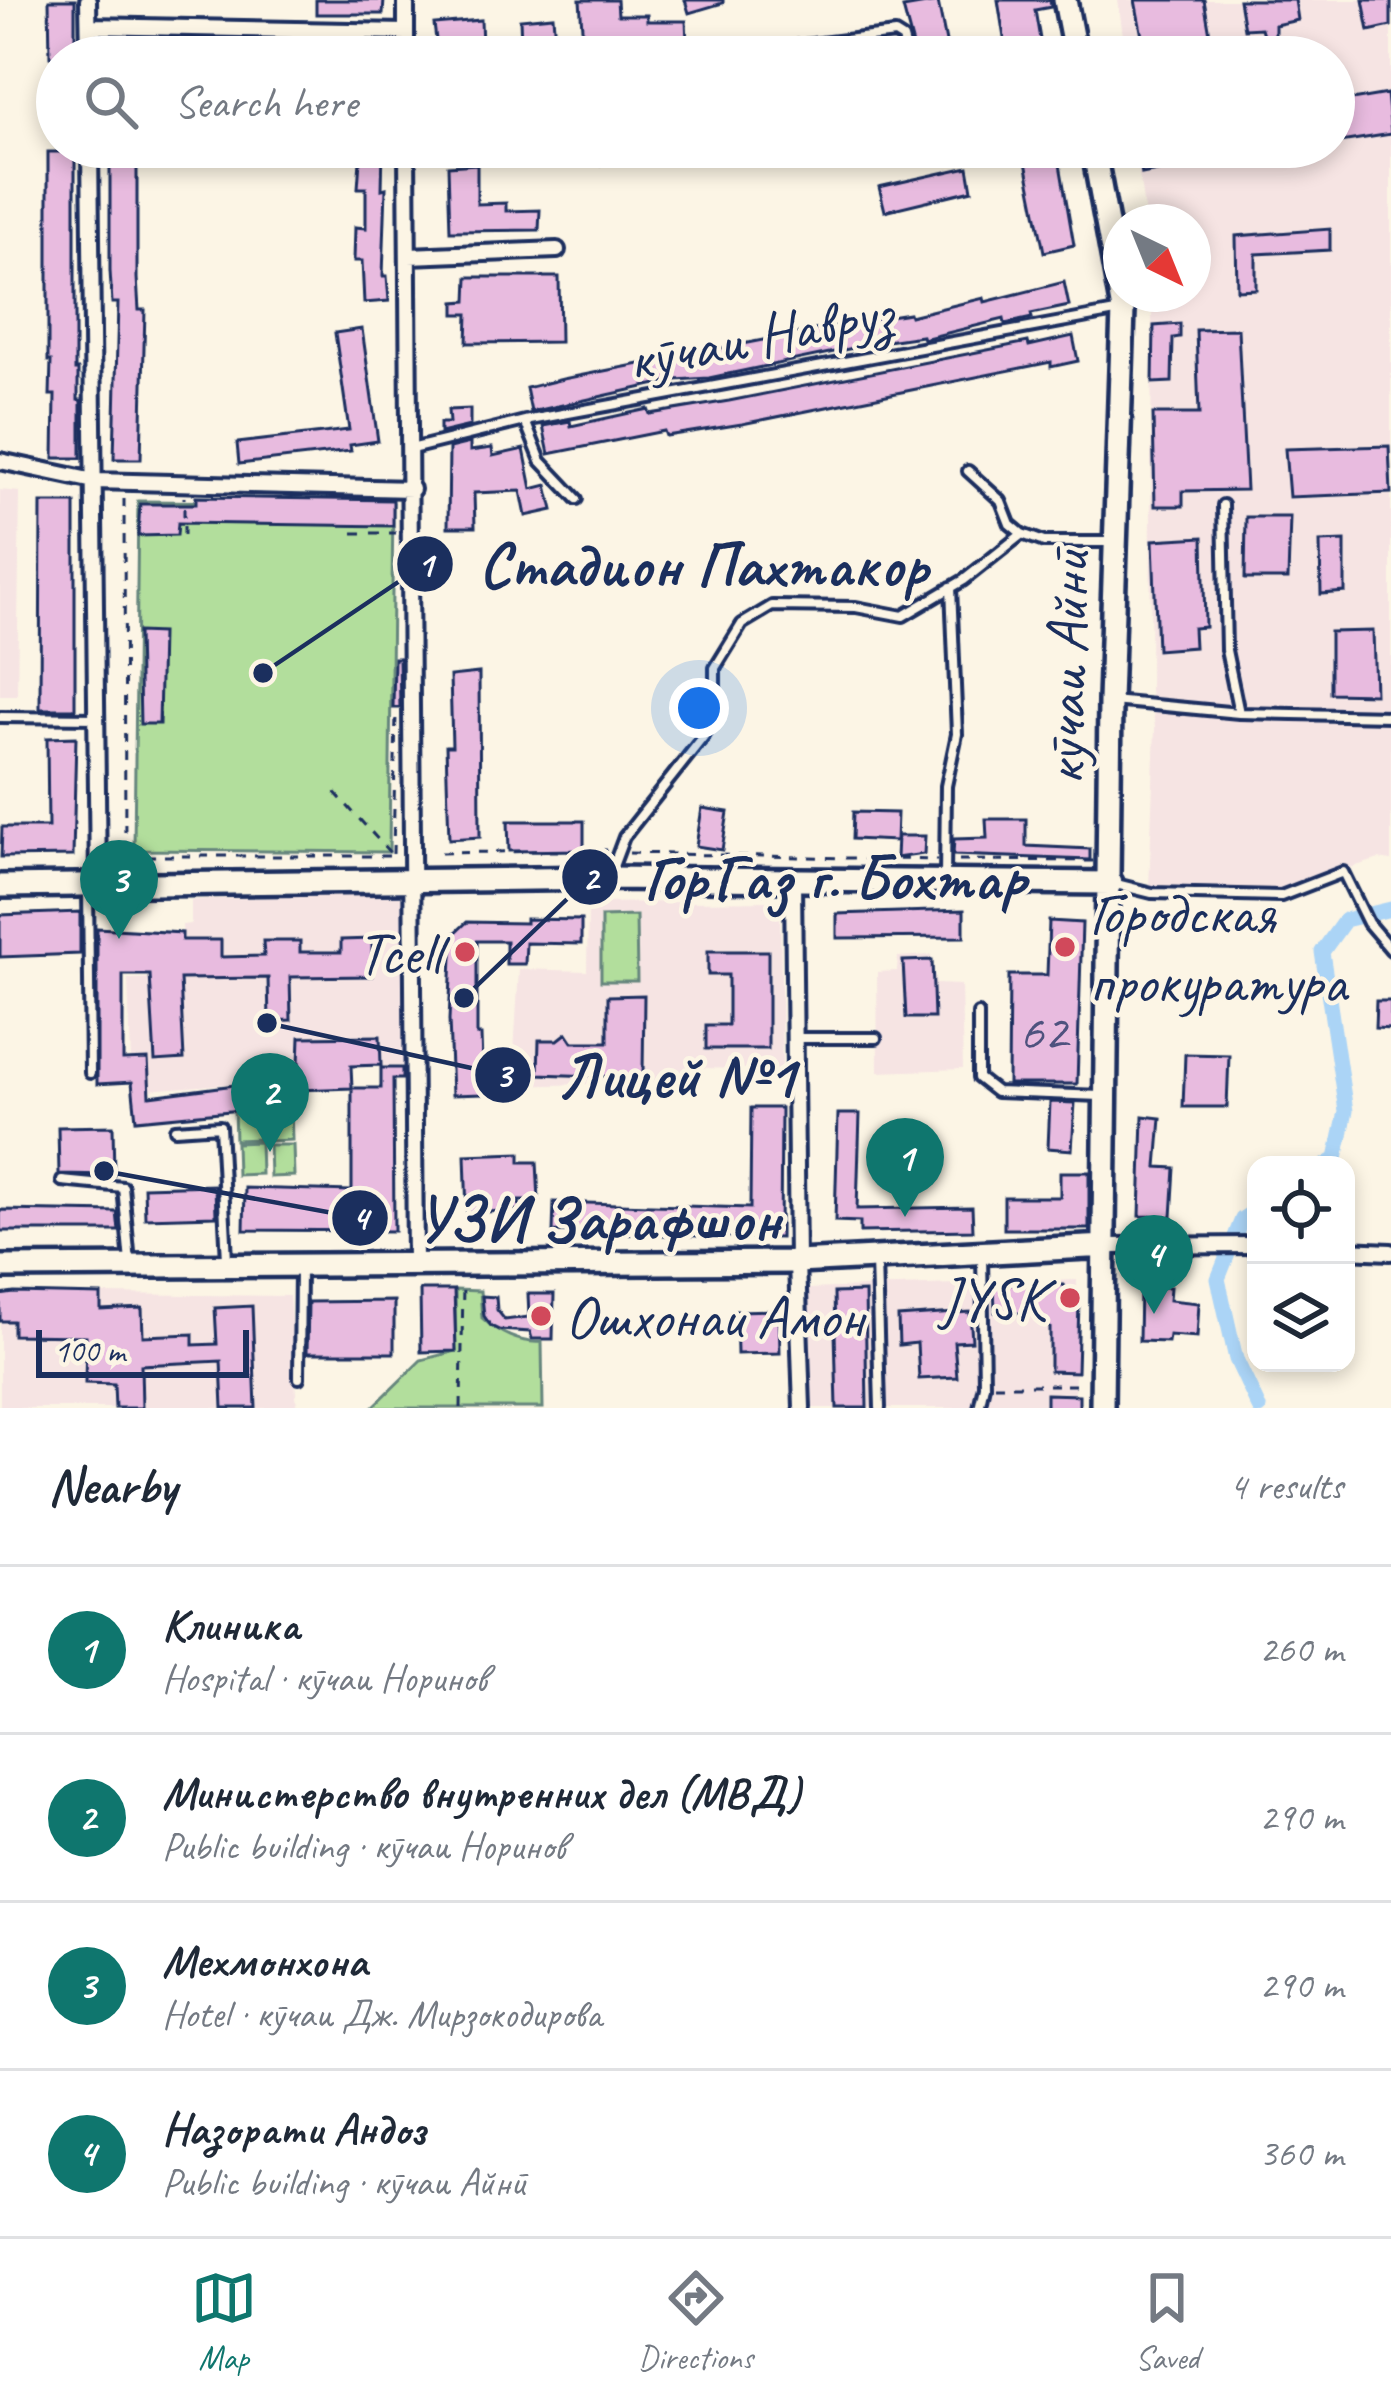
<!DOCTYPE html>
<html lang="en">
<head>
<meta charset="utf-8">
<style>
  body { margin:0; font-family:Caveat,sans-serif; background:#f2f2f3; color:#1f2937 }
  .controls { position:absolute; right:36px; bottom:36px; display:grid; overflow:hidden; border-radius:24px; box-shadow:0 6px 18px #0003 }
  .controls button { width:108px; height:108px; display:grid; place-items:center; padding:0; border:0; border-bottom:3px solid #e0e1e3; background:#fff; color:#1f2937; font:60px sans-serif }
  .compass { position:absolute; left:1103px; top:204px; width:108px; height:108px; border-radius:50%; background:#fff; box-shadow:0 6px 18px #0003; rotate:137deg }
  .scale { position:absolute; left:36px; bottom:30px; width:213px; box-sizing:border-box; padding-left:12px; border:6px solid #1b2f5e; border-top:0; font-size:33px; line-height:42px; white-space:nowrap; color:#1b2f5e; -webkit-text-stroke:9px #fcf5e5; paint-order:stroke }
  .you { position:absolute; left:699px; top:708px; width:42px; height:42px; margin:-30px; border:9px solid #fff; border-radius:50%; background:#1a73e8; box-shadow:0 0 0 18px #1a73e833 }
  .badge { display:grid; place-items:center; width:78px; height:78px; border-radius:50%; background:#0f766e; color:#fff; font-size:39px; font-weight:700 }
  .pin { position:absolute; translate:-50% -99px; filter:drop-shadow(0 3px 6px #0008) }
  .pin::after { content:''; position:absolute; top:63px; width:42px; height:36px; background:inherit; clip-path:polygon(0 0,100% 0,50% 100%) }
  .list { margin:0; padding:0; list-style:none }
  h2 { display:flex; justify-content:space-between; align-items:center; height:156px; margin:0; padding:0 48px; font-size:51px }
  h2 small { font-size:39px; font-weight:400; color:#747a83 }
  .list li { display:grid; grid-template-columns:78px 1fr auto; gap:36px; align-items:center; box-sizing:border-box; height:168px; padding:0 48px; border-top:3px solid #e0e1e3 }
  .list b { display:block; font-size:45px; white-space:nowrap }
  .list p { margin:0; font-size:39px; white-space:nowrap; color:#747a83 }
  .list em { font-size:39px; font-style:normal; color:#747a83 }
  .icon { flex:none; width:66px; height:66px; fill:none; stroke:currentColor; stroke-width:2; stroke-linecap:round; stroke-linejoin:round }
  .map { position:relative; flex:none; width:1391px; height:1408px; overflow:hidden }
  .search { position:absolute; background:#fff; box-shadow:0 6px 18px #0003; left:36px; right:36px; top:36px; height:132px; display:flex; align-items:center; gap:30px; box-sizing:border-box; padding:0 42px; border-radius:66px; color:#747a83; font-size:45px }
  .sheet { height:828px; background:#fff }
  nav { display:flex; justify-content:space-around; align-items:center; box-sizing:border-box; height:168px; border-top:3px solid #e0e1e3; background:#fff; font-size:33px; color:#747a83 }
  nav a { display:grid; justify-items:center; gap:6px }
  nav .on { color:#0f766e }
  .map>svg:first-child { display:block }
  .built { fill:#f6e4e3 }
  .green { fill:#b2de9c; stroke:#66867d; stroke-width:3 }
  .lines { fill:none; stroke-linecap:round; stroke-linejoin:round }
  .canal { stroke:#abd4f6; stroke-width:15 }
  .building { fill:#e8bbdf; stroke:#1b2f5e; stroke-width:3 }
  .lane-casing { stroke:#1b2f5e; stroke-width:16 }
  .street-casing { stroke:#1b2f5e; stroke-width:22 }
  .secondary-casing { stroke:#1b2f5e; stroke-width:30 }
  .path { stroke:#1b2f5e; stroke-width:3; stroke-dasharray:9 9; stroke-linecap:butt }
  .lane { stroke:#fcf5e5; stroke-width:8 }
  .street { stroke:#fcf5e5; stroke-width:14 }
  .secondary { stroke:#fcf5e5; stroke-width:21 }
  .poi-dot { fill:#d1495b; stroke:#fcf5e5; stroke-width:4.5 }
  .labels { text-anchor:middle; stroke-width:9; stroke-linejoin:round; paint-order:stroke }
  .number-label { font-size:54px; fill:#4e527e }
  .street-label { font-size:60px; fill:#1b2f5e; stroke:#fcf5e5 }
  .poi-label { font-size:60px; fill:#1b2f5e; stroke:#fcf5e5; text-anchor:start }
  .leader { fill:none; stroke:#1b2f5e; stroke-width:4.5 }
  .callout-dot { fill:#1b2f5e; stroke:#fcf5e5; stroke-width:4.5 }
  .mark-label { font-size:36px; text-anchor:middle; font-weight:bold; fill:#fff }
  .callout-label { font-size:63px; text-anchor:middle; font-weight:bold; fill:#1b2f5e; stroke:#fcf5e5; stroke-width:9; stroke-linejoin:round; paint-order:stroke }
</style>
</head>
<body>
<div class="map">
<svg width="1391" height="1408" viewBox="0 0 1391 1408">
  <rect width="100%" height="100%" fill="#fcf5e5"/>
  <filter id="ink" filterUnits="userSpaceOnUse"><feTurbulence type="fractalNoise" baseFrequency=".00833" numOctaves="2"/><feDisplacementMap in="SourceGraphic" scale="24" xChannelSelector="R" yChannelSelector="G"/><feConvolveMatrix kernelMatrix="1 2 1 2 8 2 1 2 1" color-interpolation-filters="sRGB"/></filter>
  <g filter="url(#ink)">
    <path class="built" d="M1118,0h273v861l-12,-2 -145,45 -85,-15 6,-161 -5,-38 2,-396h41v-72h-47l-11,-75h199v-90h-208z
      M0,490l20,2 -3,203h-17z
      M402,892l5,174 -110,3 -2,10 -163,12 -4,-112 57,-2 -3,-52 9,-1v-24z
      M780,901l2,169 -80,-2 -2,13 -188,5 7,-117 68,2 1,-68z
      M931,955l5,29 25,1 2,84 -85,3 -1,-100 20,-1 1,-14z
      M1077,1280l-3,128h-264l-3,-119z
      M0,1293l289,3 8,112h-297z"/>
    <path class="green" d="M138,501l255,2 -4,349 -255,-2z
      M636,916l1,65h-36v-64z
      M258,1108l1,31 -24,1 -1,-31z
      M267,1109h24l1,31 -24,1z
      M260,1142l1,32 -24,1 -1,-32z
      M269,1145h24l1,31 -24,1z
      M455,1290l25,1 2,27c16,15 39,26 60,24l1,66h-171l49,-48 35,-9z"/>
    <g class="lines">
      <path class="canal" d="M1326,1165l10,-6 10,-48 -24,-159 23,-32 46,-11
        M1256,1210l-14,9 -24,60 18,80 23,49"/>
    </g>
    <path class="building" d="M49,0h26v57h-25z
      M316,0h68l-1,14h-67z
      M580,0h37l1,15h29v6h39l1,19 -104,2z
      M685,0h38v3l-34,10z
      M998,0h52l1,7 -16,3 8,47h-36z
      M1135,0h69l10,57h-68z
      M1239,0h56l3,20 -23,5v11l-11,2 -3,-10 -17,1z
      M1363,0h28v26l-22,5z
      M938,2l11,55h-33l-13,-49z
      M553,16l2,24 -34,3 -1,-24z
      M481,20l1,25 -45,3 -3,-24z
      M322,44h58l1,13h-58z
      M1387,94l4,40 -57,9v-40z
      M361,147h22l-1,42 4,-1 -3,88h4l2,25 -25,2 -2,-42h-8l1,-34 11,1v-40h-8z
      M587,147h11l1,18h-26v-13l14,-1z
      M1023,147h34l17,98 -30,7z
      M1137,147h21l4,23 -20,4z
      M1215,147h55l1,6 -53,9z
      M48,152h27v218h3v30h3v58h-27l1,-63h-5l1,-34h-3z
      M110,153h27v125l2,32h6l-4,149h-27l4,-156h-6l-2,-32z
      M477,164v40l29,-1v8l34,-1 -1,20 -89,1 -2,-65z
      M968,167l4,23 -87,21 -6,-24z
      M1330,229v21l-74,4v35l-19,1 -1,-54z
      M468,277h91l1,65 -93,1 1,-29h-13v-12l12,-1z
      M1064,282l5,24 -38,8 1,4 -27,6 -1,-5 -81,20 -1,-3 -35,5 -178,37 -34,2 -144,32 -5,-24 37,-9 308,-60 38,-6 1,3 74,-18 1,4z
      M1180,324v13l-7,1 -1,44 -19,1 1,-57z
      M362,329l16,112 -28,4 1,6 -112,13 -2,-21 112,-13 -14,-97z
      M1238,329l8,161 -63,1v15h-28l-2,-92h46l-3,-84z
      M1073,336l5,25 -27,6v-5l-309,62 -76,12 -2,-5 -115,23 -6,-28 27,-5 1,5 77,-17 2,5 79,-13 299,-59 1,4z
      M470,409v17l-30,7v-10h9l-1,-13z
      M470,443v8l22,-3 1,8 31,-7 8,40 15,-4 6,25 -27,6 -5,-25 -47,2 1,34h-27l1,-79z
      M1389,446l2,47 -102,4 -4,-48z
      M196,497l197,3v26l-215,-3 -1,12 -39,1 2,-32h56z
      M41,503h34v206h-35z
      M1246,517h44l-2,62h-43z
      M1203,537l2,90 -12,1 1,19 -37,3 -4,-110z
      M1345,541v51l-24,2 -1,-52z
      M1373,631l2,63 -45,-1v-61z
      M138,632l23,1 -2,91h-19z
      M394,658h5l1,50h-7z
      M479,673l1,164 -31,2 -3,-93h6l-2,-70z
      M76,737l-3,119 -72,1 1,-30h46l-1,-89z
      M702,808l26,4 -6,38 -26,-4z
      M853,812l44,1 -1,28 -44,-2z
      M986,819h40v27l64,3v11l-137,-5 1,-16 33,-1z
      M508,821h76v29l-75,1z
      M897,836h28l-1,18 -28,4z
      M964,910v27l-127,1v-24z
      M80,912v42l-80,3v-42z
      M526,919l55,1v24l-55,-1 -1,21h-19v-23h-29v94h4l2,59 -31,1 -3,-75 4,-85 14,-13 59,1z
      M1049,921l33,2 -5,161h-69l1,-109h38z
      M97,928l85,5v7h39v17l43,-1 -1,-15h37v11h41v-12l31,-1v37l-82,1 1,43 -22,1 -1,-43 -88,1 4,80 -29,2 -5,-86h-27v85l25,-1 2,37 108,-14 1,9 11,-1 1,17 -135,13 -4,-38 -35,2z
      M708,951h60v98h-62v-24h22v-50h-20z
      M932,960l2,58h-28l-3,-57z
      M644,995l-1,79 -19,3 -86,-3 1,-34h19l9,-7 6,9h35v-46z
      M1376,1001h15v28l-16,-1z
      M380,1036l1,29 -30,1 1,22 -54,2 2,-53z
      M1185,1054l44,1 -2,52h-44z
      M381,1068h21v11h-9l1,152 -150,-1 1,-42 107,3v-103h29z
      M1050,1102l25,1 -3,47 -24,-2z
      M751,1108h30l-1,130 -227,-6 1,-30 196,6z
      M838,1114h22l-3,95 115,-2 1,23 -113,2v-10l-25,-1z
      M1143,1116l18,2 -4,49 18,1 -3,49 -32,-1z
      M113,1126l1,49 -55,-1 -1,-47z
      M520,1153v9h17l2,39h-20l1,9 -53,3 -2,-58z
      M1060,1172h29v57h-85v-32h56z
      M215,1185l1,31 -71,2 -1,-31z
      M0,1210l117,2 2,19h-119z
      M994,1283l69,2 16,16 -2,71 -27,-1v-43l-15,-14 -40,-2z
      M1140,1287h30l-1,13 30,3 -2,34 -28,-2 -1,7 -29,-1z
      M420,1290h34l2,61 -35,1z
      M865,1292l2,116h-30l-3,-115z
      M14,1293l87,2v15l41,-2 1,28 50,-2v11l24,-1 -2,-36 37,-2 4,102h-33l-2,-47 -80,4 1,43h-27l-1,-24 -29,-1 1,-47 -73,-1v-14h-13v-26z
      M528,1294h26l-1,45h-21l-2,-7 -31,-2 -8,-4 -7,-10 -2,-20 14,1 1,13 8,10 24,-3z
      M394,1301v52h-87l1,-51z
      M779,1310l1,43 -43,1 -1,-43z
      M970,1312l2,29 -18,1 3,35 -38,2 -2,-36 -18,2 -1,-28z
      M1046,1394l33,1v13h-33z"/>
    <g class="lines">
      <g class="lane-casing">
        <path id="lane" d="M637,57l126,-7 132,-16 8,5 5,18
          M525,421l16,40 36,38
          M411,449l114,-28 596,-110
          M968,471l33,30 9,23 12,10 22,8h70
          M1223,505l3,145 13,63
          M1112,701l127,12 152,3
          M0,717l98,1
          M609,877l15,-40 80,-101 11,-36v-32l27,-44 30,-18 84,1 47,9 61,-36 58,-46
          M945,878l1,-92 11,-52 -6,-147
          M1112,883l40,10 129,3 62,-24 25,51 23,27
          M88,886l2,187
          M978,1014v64l18,14 105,4
          M796,1038h80
          M175,1129l45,-3 7,134
          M62,1181l61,6 7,76
          M876,1259l4,149
          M299,1378l1,-110
          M979,1408l5,-23 -2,-131"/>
      </g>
      <g class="street-casing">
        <path id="street" d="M88,0l1,57
          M406,0v57
          M89,26l317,6
          M90,147l8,737
          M407,147l8,1118
          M409,256l148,-6
          M0,461l94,20 318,8
          M793,881l4,381 5,146
          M1107,1246l149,-1
          M1346,1250l45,2"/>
      </g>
      <g class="secondary-casing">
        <path id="secondary" d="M1065,0l11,57
          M1093,147l30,163 -13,391 -8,707
          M0,886l609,-8 502,5
          M0,1267l797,-5 310,-16"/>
      </g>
      <path class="path" d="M124,499l1,357h268l-63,-69
        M353,533h43
        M184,535v-38
        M441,853l166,-3
        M629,853l308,7
        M393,854l3,-140
        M959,860l134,1
        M994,1385h88
        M461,1408l2,-124"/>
      <use href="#lane" class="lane"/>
      <use href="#street" class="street"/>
      <use href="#secondary" class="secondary"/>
    </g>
  </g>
  <g class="poi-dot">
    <circle cx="1065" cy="947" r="12"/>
    <circle cx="465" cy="952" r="12"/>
    <circle cx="1070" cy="1298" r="12"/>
    <circle cx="541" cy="1316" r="12"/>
  </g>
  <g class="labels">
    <g class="number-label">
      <text x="1043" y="1049">62</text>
    </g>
    <g class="street-label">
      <text transform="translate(759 335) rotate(-11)" y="21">кӯчаи Навруз</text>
      <text transform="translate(1065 667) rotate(-89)" y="21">кӯчаи Айнӣ</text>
    </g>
    <g class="poi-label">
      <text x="1089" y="933">Городская<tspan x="1089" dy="69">прокуратура</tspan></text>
      <text x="441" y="973" text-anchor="end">Tcell</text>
      <text x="1046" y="1319" text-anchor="end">JYSK</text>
      <text x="565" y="1337">Ошхонаи Амон</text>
    </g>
  </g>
  <path class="leader" d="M263 673L425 564M464 998L590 877M267 1023L503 1075M104 1171L360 1218"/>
  <g class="callout-dot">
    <circle cx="263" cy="673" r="12"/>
    <circle cx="464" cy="998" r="12"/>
    <circle cx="267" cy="1023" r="12"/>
    <circle cx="104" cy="1171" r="12"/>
    <circle cx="425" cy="564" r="30"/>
    <circle cx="590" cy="877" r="30"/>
    <circle cx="503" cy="1075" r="30"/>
    <circle cx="360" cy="1218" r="30"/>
  </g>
  <g class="mark-label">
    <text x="425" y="576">1</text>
    <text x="590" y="890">2</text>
    <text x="503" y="1087">3</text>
    <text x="360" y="1230">4</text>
  </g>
  <g class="callout-label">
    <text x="703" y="586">Стадион Пахтакор</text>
    <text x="835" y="899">ГорГаз г. Бохтар</text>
    <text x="676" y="1097">Лицей №1</text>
    <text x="598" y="1240">УЗИ Зарафшон</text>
  </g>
</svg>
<div class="controls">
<button><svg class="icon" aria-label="locate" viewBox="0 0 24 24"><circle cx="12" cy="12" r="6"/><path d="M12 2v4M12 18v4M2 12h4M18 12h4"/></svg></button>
<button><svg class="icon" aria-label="layers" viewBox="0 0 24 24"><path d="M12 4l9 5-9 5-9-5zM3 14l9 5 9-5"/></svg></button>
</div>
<svg class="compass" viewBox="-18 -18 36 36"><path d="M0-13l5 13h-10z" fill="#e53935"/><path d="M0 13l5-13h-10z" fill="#747a83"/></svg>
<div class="scale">100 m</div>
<div class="you"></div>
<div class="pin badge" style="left:905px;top:1217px">1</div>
<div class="pin badge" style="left:270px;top:1152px">2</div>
<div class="pin badge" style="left:119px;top:939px">3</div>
<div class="pin badge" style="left:1154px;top:1314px">4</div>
<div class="search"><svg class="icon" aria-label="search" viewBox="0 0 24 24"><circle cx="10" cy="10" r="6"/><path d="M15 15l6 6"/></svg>Search here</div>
</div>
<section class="sheet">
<h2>Nearby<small>4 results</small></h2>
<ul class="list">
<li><span class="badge">1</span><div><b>Клиника</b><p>Hospital · кӯчаи Норинов</p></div><em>260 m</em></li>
<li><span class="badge">2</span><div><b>Министерство внутренних дел (МВД)</b><p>Public building · кӯчаи Норинов</p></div><em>290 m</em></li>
<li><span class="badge">3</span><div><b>Мехмонхона</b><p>Hotel · кӯчаи Дж. Мирзокодирова</p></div><em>290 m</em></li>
<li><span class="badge">4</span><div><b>Назорати Андоз</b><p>Public building · кӯчаи Айнӣ</p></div><em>360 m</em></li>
</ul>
</section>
<nav>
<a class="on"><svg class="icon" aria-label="map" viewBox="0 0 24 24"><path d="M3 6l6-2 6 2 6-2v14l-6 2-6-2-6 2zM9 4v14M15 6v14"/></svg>Map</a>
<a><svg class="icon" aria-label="directions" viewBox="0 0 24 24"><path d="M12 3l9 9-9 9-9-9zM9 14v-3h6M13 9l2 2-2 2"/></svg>Directions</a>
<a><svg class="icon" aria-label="saved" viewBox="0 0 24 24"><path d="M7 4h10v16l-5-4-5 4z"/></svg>Saved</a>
</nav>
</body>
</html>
